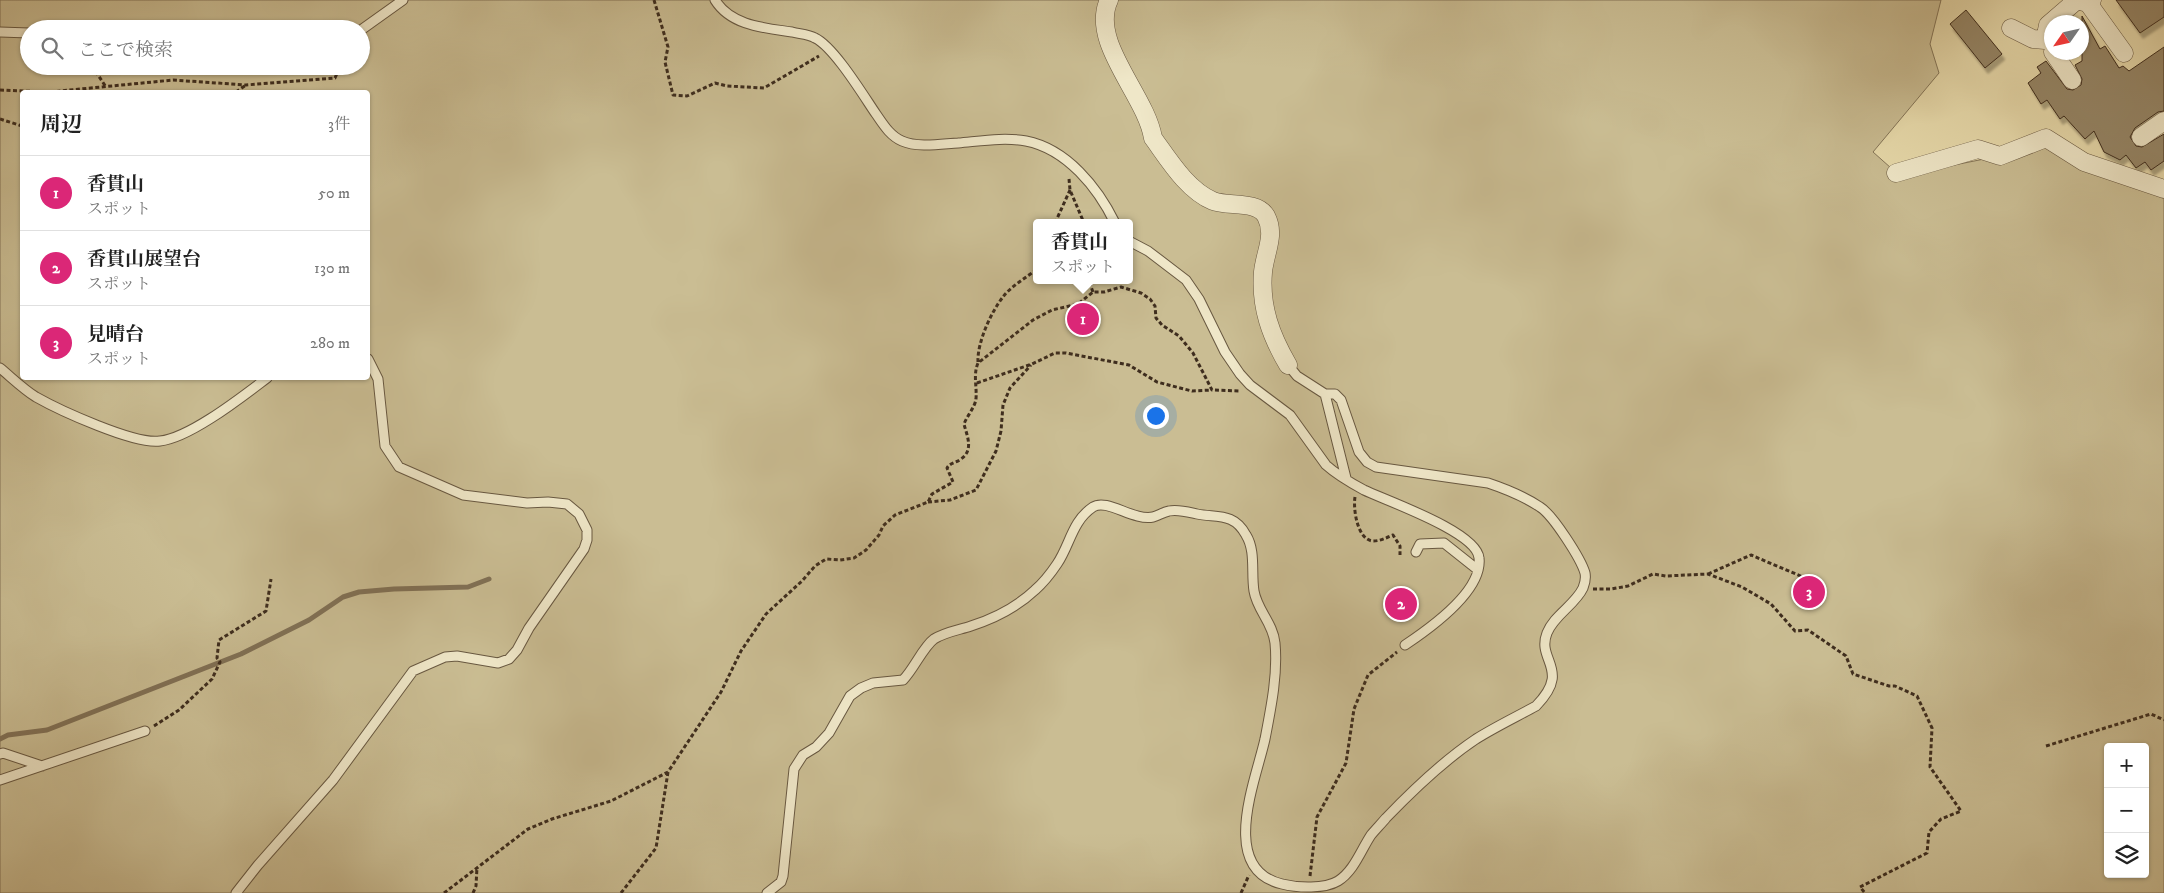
<!DOCTYPE html>
<html lang="ja">
<head>
<meta charset="utf-8">
<style>
  body { margin:0; font-family:"IM FELL DW Pica","Noto Serif JP",serif; background:#f2f2f2; color:#222 }
  .controls { position:absolute; right:15px; bottom:15px; display:grid; overflow:hidden; border-radius:5px; box-shadow:0 1px 4px #0004 }
  .controls button { width:45px; height:45px; display:grid; place-items:center; padding:0; border:0; border-bottom:1px solid #e0e0e0; background:#fff; color:#222; font:25px sans-serif }
  .compass { position:absolute; left:2044px; top:15px; width:45px; height:45px; border-radius:50%; background:#fff; box-shadow:0 1px 4px #0004; rotate:236deg }
  .you { position:absolute; left:1155px; top:415px; width:18px; height:18px; margin:-12px; border:4px solid #fff; border-radius:50%; background:#1a73e8; box-shadow:0 0 0 8px #1a73e833 }
  .badge { display:grid; place-items:center; width:32px; height:32px; border-radius:50%; background:#db2777; color:#fff; font-size:16px; font-weight:700 }
  .pin { position:absolute; translate:-50% -50%; border:2px solid #fff; box-shadow:0 1px 5px #0006 }
  .popup { position:absolute; left:1033px; top:219px; width:100px; height:65px; box-sizing:border-box; display:grid; place-content:center; border-radius:5px; background:#fff; filter:drop-shadow(0 1px 4px #0005); font-size:16px; white-space:nowrap; color:#767676 }
  .popup b { font-size:19px; color:#222 }
  .popup::after { content:''; position:absolute; left:50%; top:100%; margin-left:-10px; border:10px solid transparent; border-top-color:#fff }
  .list { margin:0; padding:0; list-style:none }
  h2 { display:flex; justify-content:space-between; align-items:center; height:65px; margin:0; padding:0 20px; font-size:21px }
  h2 small { font-size:16px; font-weight:400; color:#767676 }
  .list li { display:grid; grid-template-columns:32px 1fr auto; gap:15px; align-items:center; box-sizing:border-box; height:75px; padding:0 20px; border-top:1px solid #e0e0e0 }
  .list b { display:block; font-size:19px; white-space:nowrap }
  .list p { margin:0; font-size:16px; white-space:nowrap; color:#767676 }
  .list em { font-size:16px; font-style:normal; color:#767676 }
  .icon { flex:none; width:28px; height:28px; fill:none; stroke:currentColor; stroke-width:2; stroke-linecap:round; stroke-linejoin:round }
  .map { position:relative; flex:none; width:2164px; height:893px; overflow:hidden }
  .search { position:absolute; background:#fff; box-shadow:0 1px 4px #0004; left:20px; top:20px; width:350px; height:55px; display:flex; align-items:center; gap:12px; box-sizing:border-box; padding:0 18px; border-radius:28px; color:#767676; font-size:19px }
  .panel { position:absolute; background:#fff; box-shadow:0 1px 4px #0004; left:20px; top:90px; width:350px; height:290px; border-radius:5px }
  .map>svg:first-child { display:block }
  .green { fill:#cabd93; stroke:#847558; fill-rule:evenodd }
  .lines { fill:none; stroke-linecap:round; stroke-linejoin:round }
  .stream { stroke:#817156; stroke-width:5 }
  .building { fill:#968767; stroke:#3e2d1e; filter:url(#shadow) }
  .service-casing { stroke:#685841; stroke-width:11 }
  .minor-casing { stroke:#685841; stroke-width:19 }
  .path { stroke:#3e2d1e; stroke-width:3; stroke-dasharray:4 2.5; stroke-linecap:butt }
  .service { stroke:#efe7c8; stroke-width:9 }
  .minor { stroke:#efe7c8; stroke-width:18 }
</style>
</head>
<body>
<div class="map">
<svg width="2164" height="893" viewBox="0 0 2164 893">
  <defs>
    <filter id="shadow"><feDropShadow dx="3" dy="5.5" stdDeviation="1" flood-color="#0004"/></filter>
  </defs>
  <rect width="100%" height="100%" fill="#e7daab"/>
  <filter id="stains"><feTurbulence type="fractalNoise" baseFrequency=".004" numOctaves="4"/><feColorMatrix values="0 0 0 0 .2 0 0 0 0 .09 0 0 0 0 .02 0 0 0 .5 -.17"/></filter>
  <radialGradient id="worn" r=".72"><stop offset=".6" stop-color="#630" stop-opacity="0"/><stop offset="1" stop-color="#630" stop-opacity=".3"/></radialGradient>
  <path class="green" d="M0,0h1941l-11,44 9,29 -66,79 27,24 99,-20 54,-13 111,44v706h-2164zM29,29h332v37h-332zM22,92h346v286h-346zM1037,223h92v57h-92zM2108,747h37v127h-37z"/>
  <g class="lines">
    <path class="stream" d="M0,739l8,-4 39,-5 194,-76 68,-34 34,-23 16,-5 35,-3 74,-2 21,-8"/>
  </g>
  <path class="building" d="M2116,0h48v17l-24,16z
    M1966,10l36,44 -17,14 -35,-44z
    M2082,16l18,33 5,-3 14,22 4,-2 6,5 35,-24v64l-6,1 -23,16 -5,9 6,9 6,1 22,-13v27l-13,9 -6,-8 -9,6 -10,-13 -6,5 -16,-8 -10,-21 -9,8 -21,-23 -4,3 -13,-19 -6,4 -13,-21 13,-10 -4,-6 9,-6 21,28 6,1 8,-5 1,-6 -7,-14 7,-4z"/>
  <g class="lines">
    <g class="service-casing">
      <path id="service" d="M715,0c16,26 50,28 77,32 7,2 16,2 23,6 19,9 48,57 61,76 7,10 14,22 26,27 16,7 39,3 56,2 23,-2 46,-6 68,-2 41,8 72,47 89,82
        M361,30l42,-30
        M0,32l29,1
        M1129,241l19,10 38,29 13,19 26,53 15,22 10,11 40,30 36,50c10,9 25,18 38,25 23,11 113,42 115,68 4,33 -50,71 -74,87
        M1288,365l9,11 28,18
        M0,368c11,9 23,21 36,29 23,13 99,48 124,44 30,-3 83,-45 107,-63
        M1416,552l4,-8 24,-1 34,27
        M0,754l3,-1 39,13
        M0,780l145,-49
        M236,893l22,-28 75,-85 80,-109 32,-14 12,-1 41,7 11,-4 8,-9 12,-22 55,-79 3,-9v-10l-8,-16 -12,-10 -19,-2 -21,1 -64,-8 -64,-28 -14,-21 -7,-67 -10,-20
        M767,893l14,-11 2,-6 11,-107 9,-14 13,-8 13,-14 21,-37 11,-8 12,-5 30,-3c11,-11 20,-33 31,-41 11,-7 25,-9 37,-13 25,-8 45,-18 64,-36 8,-7 16,-17 22,-26 13,-19 15,-43 36,-57 14,-9 40,14 60,10 5,-1 10,-5 16,-6 9,-2 19,1 28,3 19,4 37,-2 49,21 10,16 5,38 8,56 3,19 19,32 21,52 3,31 -4,65 -10,96 -9,41 -47,130 17,145 16,4 43,5 56,-3 16,-10 23,-31 33,-46 5,-6 10,-11 15,-17 25,-26 60,-59 90,-79 19,-12 40,-22 60,-33 36,-37 0,-45 11,-73 7,-18 28,-28 36,-45 2,-5 3,-10 2,-15 -4,-14 -32,-58 -45,-66 -15,-10 -34,-18 -52,-24l-112,-16 -9,-5 -8,-10 -18,-52 -6,-6h-10l21,84"/>
    </g>
    <g class="minor-casing">
      <path id="minor" d="M1109,0c-20,42 37,95 44,138 16,22 34,52 60,63 15,6 44,-1 53,15 10,19 -1,36 -3,56 -3,35 8,64 25,93
        M2088,3l36,50
        M2011,28l22,11 12,1 3,-15 29,-25 11,3 4,-3
        M2053,52l19,28
        M2141,137l23,-16
        M1896,173l82,-24 22,7 46,-18 38,24 80,27"/>
    </g>
    <path class="path" d="M654,0l14,47 -3,15 8,33 14,1 28,-13 12,3 37,2 55,-32
      M92,66l14,21
      M0,90l45,2
      M50,92l123,-12 73,5 89,-7 5,-12
      M236,92l10,-7
      M0,119l22,7
      M1069,179l1,11 14,33
      M1055,223l15,-33
      M1093,292l-3,-8 3,-4
      M978,362c-1,-19 13,-50 25,-65 8,-11 23,-19 34,-28
      M977,383l55,-19 23,-11h11l63,12 28,17 23,6 12,3 20,-1
      M1355,497c-2,11 2,43 18,44 7,0 13,-3 20,-6l7,11v9
      M928,502l22,-2 26,-10 20,-39 5,-20 2,-26 7,-17 21,-23
      M1708,574l43,-19 66,28
      M1593,589h18l17,-3 25,-12 13,2 42,-2 34,13 29,17 24,27 13,-1 38,26 7,18 36,12h6l22,10 15,32 -2,39 31,44 -20,8 -12,13 -2,21 -67,34 5,6
      M154,726l25,-16 33,-31 8,-17 -3,-4 2,-18 47,-29 5,-32
      M2046,746l105,-32 13,6
      M1310,876l7,-59 29,-54 8,-54 14,-34 29,-23
      M444,893l84,-64 24,-10 59,-18 57,-29 53,-80 20,-41 25,-37 36,-33 13,-15 11,-7 14,1 14,-2 12,-8 13,-15 4,-9 12,-11 33,-13 4,-8 21,-12 -6,-14c4,-6 9,-5 14,-9 13,-9 6,-23 3,-35 3,-8 11,-17 12,-25 1,-13 -3,-24 2,-36l55,-43 19,-10 26,-6 15,-12h11l17,-5 20,6 9,6 5,7 1,12 6,7 17,11 14,17 19,37 27,1
      M473,893l3,-7 1,-19
      M621,893l35,-45 12,-76
      M1241,893l8,-18"/>
    <use href="#service" class="service"/>
    <use href="#minor" class="minor"/>
  </g>
  <rect width="100%" height="100%" filter="url(#stains)"/>
  <rect width="100%" height="100%" fill="url(#worn)"/>
</svg>
<div class="controls">
<button>+</button>
<button>−</button>
<button><svg class="icon" aria-label="layers" viewBox="0 0 24 24"><path d="M12 4l9 5-9 5-9-5zM3 14l9 5 9-5"/></svg></button>
</div>
<svg class="compass" viewBox="-18 -18 36 36"><path d="M0-13l5 13h-10z" fill="#e53935"/><path d="M0 13l5-13h-10z" fill="#767676"/></svg>
<div class="you"></div>
<div class="pin badge" style="left:1083px;top:319px">1</div>
<div class="popup"><b>香貫山</b>スポット</div>
<div class="pin badge" style="left:1401px;top:604px">2</div>
<div class="pin badge" style="left:1809px;top:592px">3</div>
<div class="search"><svg class="icon" aria-label="search" viewBox="0 0 24 24"><circle cx="10" cy="10" r="6"/><path d="M15 15l6 6"/></svg>ここで検索</div>
<section class="panel">
<h2>周辺<small>3件</small></h2>
<ul class="list">
<li><span class="badge">1</span><div><b>香貫山</b><p>スポット</p></div><em>50 m</em></li>
<li><span class="badge">2</span><div><b>香貫山展望台</b><p>スポット</p></div><em>130 m</em></li>
<li><span class="badge">3</span><div><b>見晴台</b><p>スポット</p></div><em>280 m</em></li>
</ul>
</section>
</div>
</body>
</html>
